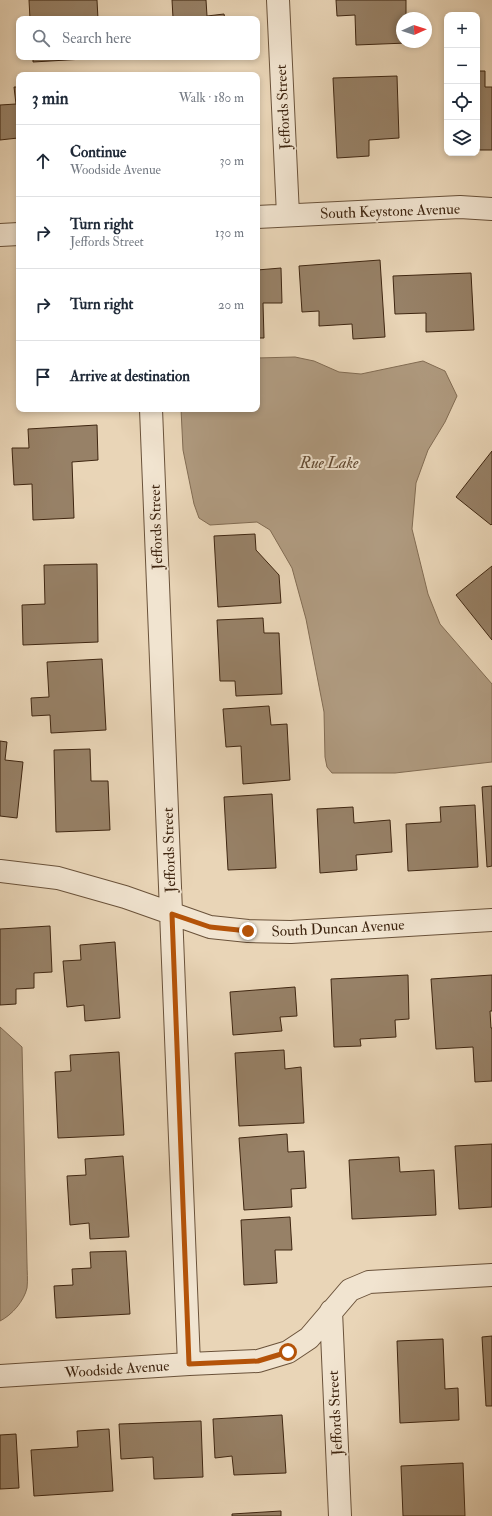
<!DOCTYPE html>
<html lang="en">
<head>
<meta charset="utf-8">
<style>
  body { margin:0; font-family:"IM FELL Double Pica",serif; background:#f2f2f3; color:#1f2937 }
  .controls { position:absolute; right:12px; top:12px; display:grid; overflow:hidden; border-radius:8px; box-shadow:0 2px 6px #0003 }
  .controls button { width:36px; height:36px; display:grid; place-items:center; padding:0; border:0; border-bottom:1px solid #e0e1e3; background:#fff; color:#1f2937; font:20px sans-serif }
  .compass { position:absolute; left:396px; top:12px; width:36px; height:36px; border-radius:50%; background:#fff; box-shadow:0 2px 6px #0003; rotate:87deg }
  .stop { position:absolute; width:12px; height:12px; margin:-9px; border:3px solid #b45309; border-radius:50%; background:#fff }
  .stop.end { background:#b45309; border-color:#fff; box-shadow:0 1px 4px #0008 }
  .list { margin:0; padding:0; list-style:none }
  h2 { display:flex; justify-content:space-between; align-items:center; height:52px; margin:0; padding:0 16px; font-size:17px }
  h2 small { font-size:13px; font-weight:400; color:#747a83 }
  .list li { display:grid; grid-template-columns:26px 1fr auto; gap:12px; align-items:center; box-sizing:border-box; height:72px; padding:0 16px; border-top:1px solid #e0e1e3 }
  .list b { display:block; font-size:15px; white-space:nowrap }
  .list p { margin:0; font-size:13px; white-space:nowrap; color:#747a83 }
  .list em { font-size:13px; font-style:normal; color:#747a83 }
  .icon { flex:none; width:22px; height:22px; fill:none; stroke:currentColor; stroke-width:2; stroke-linecap:round; stroke-linejoin:round }
  .map { position:relative; flex:none; width:492px; height:1516px; overflow:hidden }
  .search { position:absolute; background:#fff; box-shadow:0 2px 6px #0003; left:16px; top:16px; width:244px; height:44px; display:flex; align-items:center; gap:10px; box-sizing:border-box; padding:0 14px; border-radius:8px; color:#747a83; font-size:15px }
  .panel { position:absolute; background:#fff; box-shadow:0 2px 6px #0003; left:16px; top:72px; width:244px; height:340px; border-radius:8px }
  .map>svg:first-child { display:block }
  .water { fill:#af9a7f; stroke:#826c53 }
  .building { fill:#978167; stroke:#3f2611 }
  .lines { fill:none; stroke-linecap:round; stroke-linejoin:round }
  .street-casing { stroke:#6a523a; stroke-width:24 }
  .street { stroke:#f1e4d0; stroke-width:22 }
  .route { stroke:#b45309; stroke-width:5 }
  .labels { text-anchor:middle; stroke-width:4; stroke-linejoin:round; paint-order:stroke }
  .street-label { font-size:15px; fill:#3f2611; stroke:#f1e4d0 }
  .water-label { font-size:16px; font-style:italic; fill:#614932; stroke:#f1e4d0 }
</style>
</head>
<body>
<div class="map">
<svg width="492" height="1516" viewBox="0 0 492 1516">
  <rect width="100%" height="100%" fill="#e9d5b7"/>
  <filter id="stains"><feTurbulence type="fractalNoise" baseFrequency=".005" numOctaves="4"/><feColorMatrix values="0 0 0 0 .2 0 0 0 0 .09 0 0 0 0 .02 0 0 0 .5 -.17"/></filter>
  <radialGradient id="worn" r=".72"><stop offset=".6" stop-color="#630" stop-opacity="0"/><stop offset="1" stop-color="#630" stop-opacity=".3"/></radialGradient>
  <path class="water" d="M295,357l19,4 25,11 22,2 62,-13 22,10 12,25 -12,26 -17,28 -12,33 -4,46 16,65 12,30 52,60v78l-97,11h-63l-5,-6 -2,-10 -1,-45 -18,-93 -14,-51 -22,-38 -13,-8 -47,3 -11,-7 -5,-14 -11,-54 -2,-41h76v-51z
    M0,1027l22,20 5,216c0,8 1,17 0,25 -3,13 -15,27 -27,33z"/>
  <path class="building" d="M29,0h68l1,19h-68z
    M172,0h34l1,16 17,-2 1,5h-60l8,-1z
    M336,0h70v18h-4v24h5v1l-51,2 -1,-30 -18,1z
    M33,57h51v2l-51,3z
    M477,71h8v16h7v63h-15z
    M397,76l2,62 -30,2v16l-32,2 -4,-80z
    M14,87h5v71l-1,-20 -18,2v-35l16,-1z
    M380,260l5,77 -32,2 -1,-15 -33,2v-15l-17,1 -3,-46z
    M281,268l1,35h-19l1,35h-7v-68z
    M471,273l3,57 -48,2v-19l-31,1 -2,-38z
    M97,425l1,35 -26,2 2,56 -41,2 -1,-36 -18,1 -2,-37h17l-1,-19z
    M492,451v73l-1,1 -35,-28z
    M255,534l1,16 23,25 2,28 -63,4 -4,-71z
    M97,564l1,78 -75,3 -1,-40 23,-1 -1,-39z
    M492,566v74l-36,-45z
    M263,618l1,15h15l3,61 -46,2 -1,-15h-15l-3,-61z
    M102,659l4,71 -55,3 -1,-18 -18,1 -1,-18 18,-1 -2,-35z
    M269,706l2,19 16,-1 3,56 -47,4 -2,-38 -15,1 -3,-38z
    M0,741l7,1 -2,18 18,2 -6,56 -17,-2z
    M90,749l1,32h17l2,49 -54,2 -2,-82z
    M492,786v80l-5,1 -5,-80z
    M272,794l4,74 -48,2 -4,-73z
    M475,805l3,62 -70,4 -2,-47 35,-2 -1,-15z
    M353,807l1,16 36,-3 2,32 -36,3 1,15 -37,3 -3,-64z
    M50,926l2,46 -18,1v15l-18,1v15l-16,1v-76z
    M115,942l5,76 -35,3 -1,-16 -17,2 -4,-46 18,-1 -1,-15z
    M408,975l1,44 -14,1 1,17 -36,2 1,7 -27,1 -3,-68z
    M492,975v36h-2l1,17h1v53l-17,1 -2,-35 -37,2 -5,-70z
    M295,987l2,29 -17,1 2,14 -49,4 -3,-43z
    M284,1050l1,19 16,-2 3,56 -65,3 -4,-73z
    M119,1052l5,83 -66,3 -3,-66 16,-1 -1,-16z
    M287,1134l1,18 16,-1 2,37 -15,1 1,18 -48,3 -5,-72z
    M492,1144v63l-33,2 -4,-63z
    M123,1156l6,81 -39,2 -1,-16 -19,2 -3,-49 19,-1 -1,-16z
    M399,1157l1,15 34,-2 2,45 -84,4 -3,-59z
    M290,1217l2,33h-17l2,33 -33,2 -3,-65z
    M126,1251l4,63 -74,4 -2,-32 19,-1 -1,-16 19,-1 -1,-16z
    M492,1336v70h-6l-4,-69z
    M443,1339l2,50 13,-1 1,32 -59,3 -3,-82z
    M282,1415l4,58 -52,2 -2,-19 -17,2 -2,-39z
    M201,1421l2,56 -49,2 -1,-22 -32,2 -2,-35z
    M109,1429l4,62 -79,5 -3,-46 47,-3 -1,-16z
    M16,1434l3,54 -19,1v-54z
    M463,1463l2,53h-62l-2,-50z
    M281,1511v5h-49v-2z"/>
  <g class="lines">
    <g class="street-casing">
      <path id="street" d="M278,0l10,215
        M257,217l203,-10 32,2
        M0,235l19,-1
        M151,409l38,955
        M0,871l58,7 67,19 85,30 38,4 43,1 201,-12
        M331,1311l9,205
        M0,1376l189,-12 69,-3 30,-9 21,-14 41,-48 19,-8 123,-7"/>
    </g>
    <use href="#street" class="street"/>
  </g>
  <g class="lines">
    <path class="route" d="M248,931l-38,-4 -38,-13 17,450 69,-3 30,-9"/>
  </g>
  <g class="labels">
    <g class="street-label">
      <text transform="translate(283 107) rotate(-93)" y="5">Jeffords Street</text>
      <text transform="translate(390 211) rotate(-2)" y="5">South Keystone Avenue</text>
      <text transform="translate(156 527) rotate(-92)" y="5">Jeffords Street</text>
      <text transform="translate(169 850) rotate(-92)" y="5">Jeffords Street</text>
      <text transform="translate(338 928) rotate(-3)" y="5">South Duncan Avenue</text>
      <text transform="translate(117 1369) rotate(-4)" y="5">Woodside Avenue</text>
      <text transform="translate(335 1413) rotate(-93)" y="5">Jeffords Street</text>
    </g>
    <g class="water-label">
      <text x="329" y="468">Rue Lake</text>
    </g>
  </g>
  <rect width="100%" height="100%" filter="url(#stains)"/>
  <rect width="100%" height="100%" fill="url(#worn)"/>
</svg>
<div class="controls">
<button>+</button>
<button>−</button>
<button><svg class="icon" aria-label="locate" viewBox="0 0 24 24"><circle cx="12" cy="12" r="6"/><path d="M12 2v4M12 18v4M2 12h4M18 12h4"/></svg></button>
<button><svg class="icon" aria-label="layers" viewBox="0 0 24 24"><path d="M12 4l9 5-9 5-9-5zM3 14l9 5 9-5"/></svg></button>
</div>
<svg class="compass" viewBox="-18 -18 36 36"><path d="M0-13l5 13h-10z" fill="#e53935"/><path d="M0 13l5-13h-10z" fill="#747a83"/></svg>
<div class="stop" style="left:288px;top:1352px"></div>
<div class="stop end" style="left:248px;top:931px"></div>
<div class="search"><svg class="icon" aria-label="search" viewBox="0 0 24 24"><circle cx="10" cy="10" r="6"/><path d="M15 15l6 6"/></svg>Search here</div>
<section class="panel">
<h2>3 min<small>Walk · 180 m</small></h2>
<ul class="list">
<li><svg class="icon" aria-label="ahead" viewBox="0 0 24 24"><path d="M12 20V5M6 11l6-6 6 6"/></svg><div><b>Continue</b><p>Woodside Avenue</p></div><em>30 m</em></li>
<li><svg class="icon" aria-label="right" viewBox="0 0 24 24"><path d="M7 20v-9h11M14 6l5 5-5 5"/></svg><div><b>Turn right</b><p>Jeffords Street</p></div><em>130 m</em></li>
<li><svg class="icon" aria-label="right" viewBox="0 0 24 24"><path d="M7 20v-9h11M14 6l5 5-5 5"/></svg><div><b>Turn right</b></div><em>20 m</em></li>
<li><svg class="icon" aria-label="arrive" viewBox="0 0 24 24"><path d="M6 21V4h12l-3 4 3 4H6"/></svg><div><b>Arrive at destination</b></div></li>
</ul>
</section>
</div>
</body>
</html>
